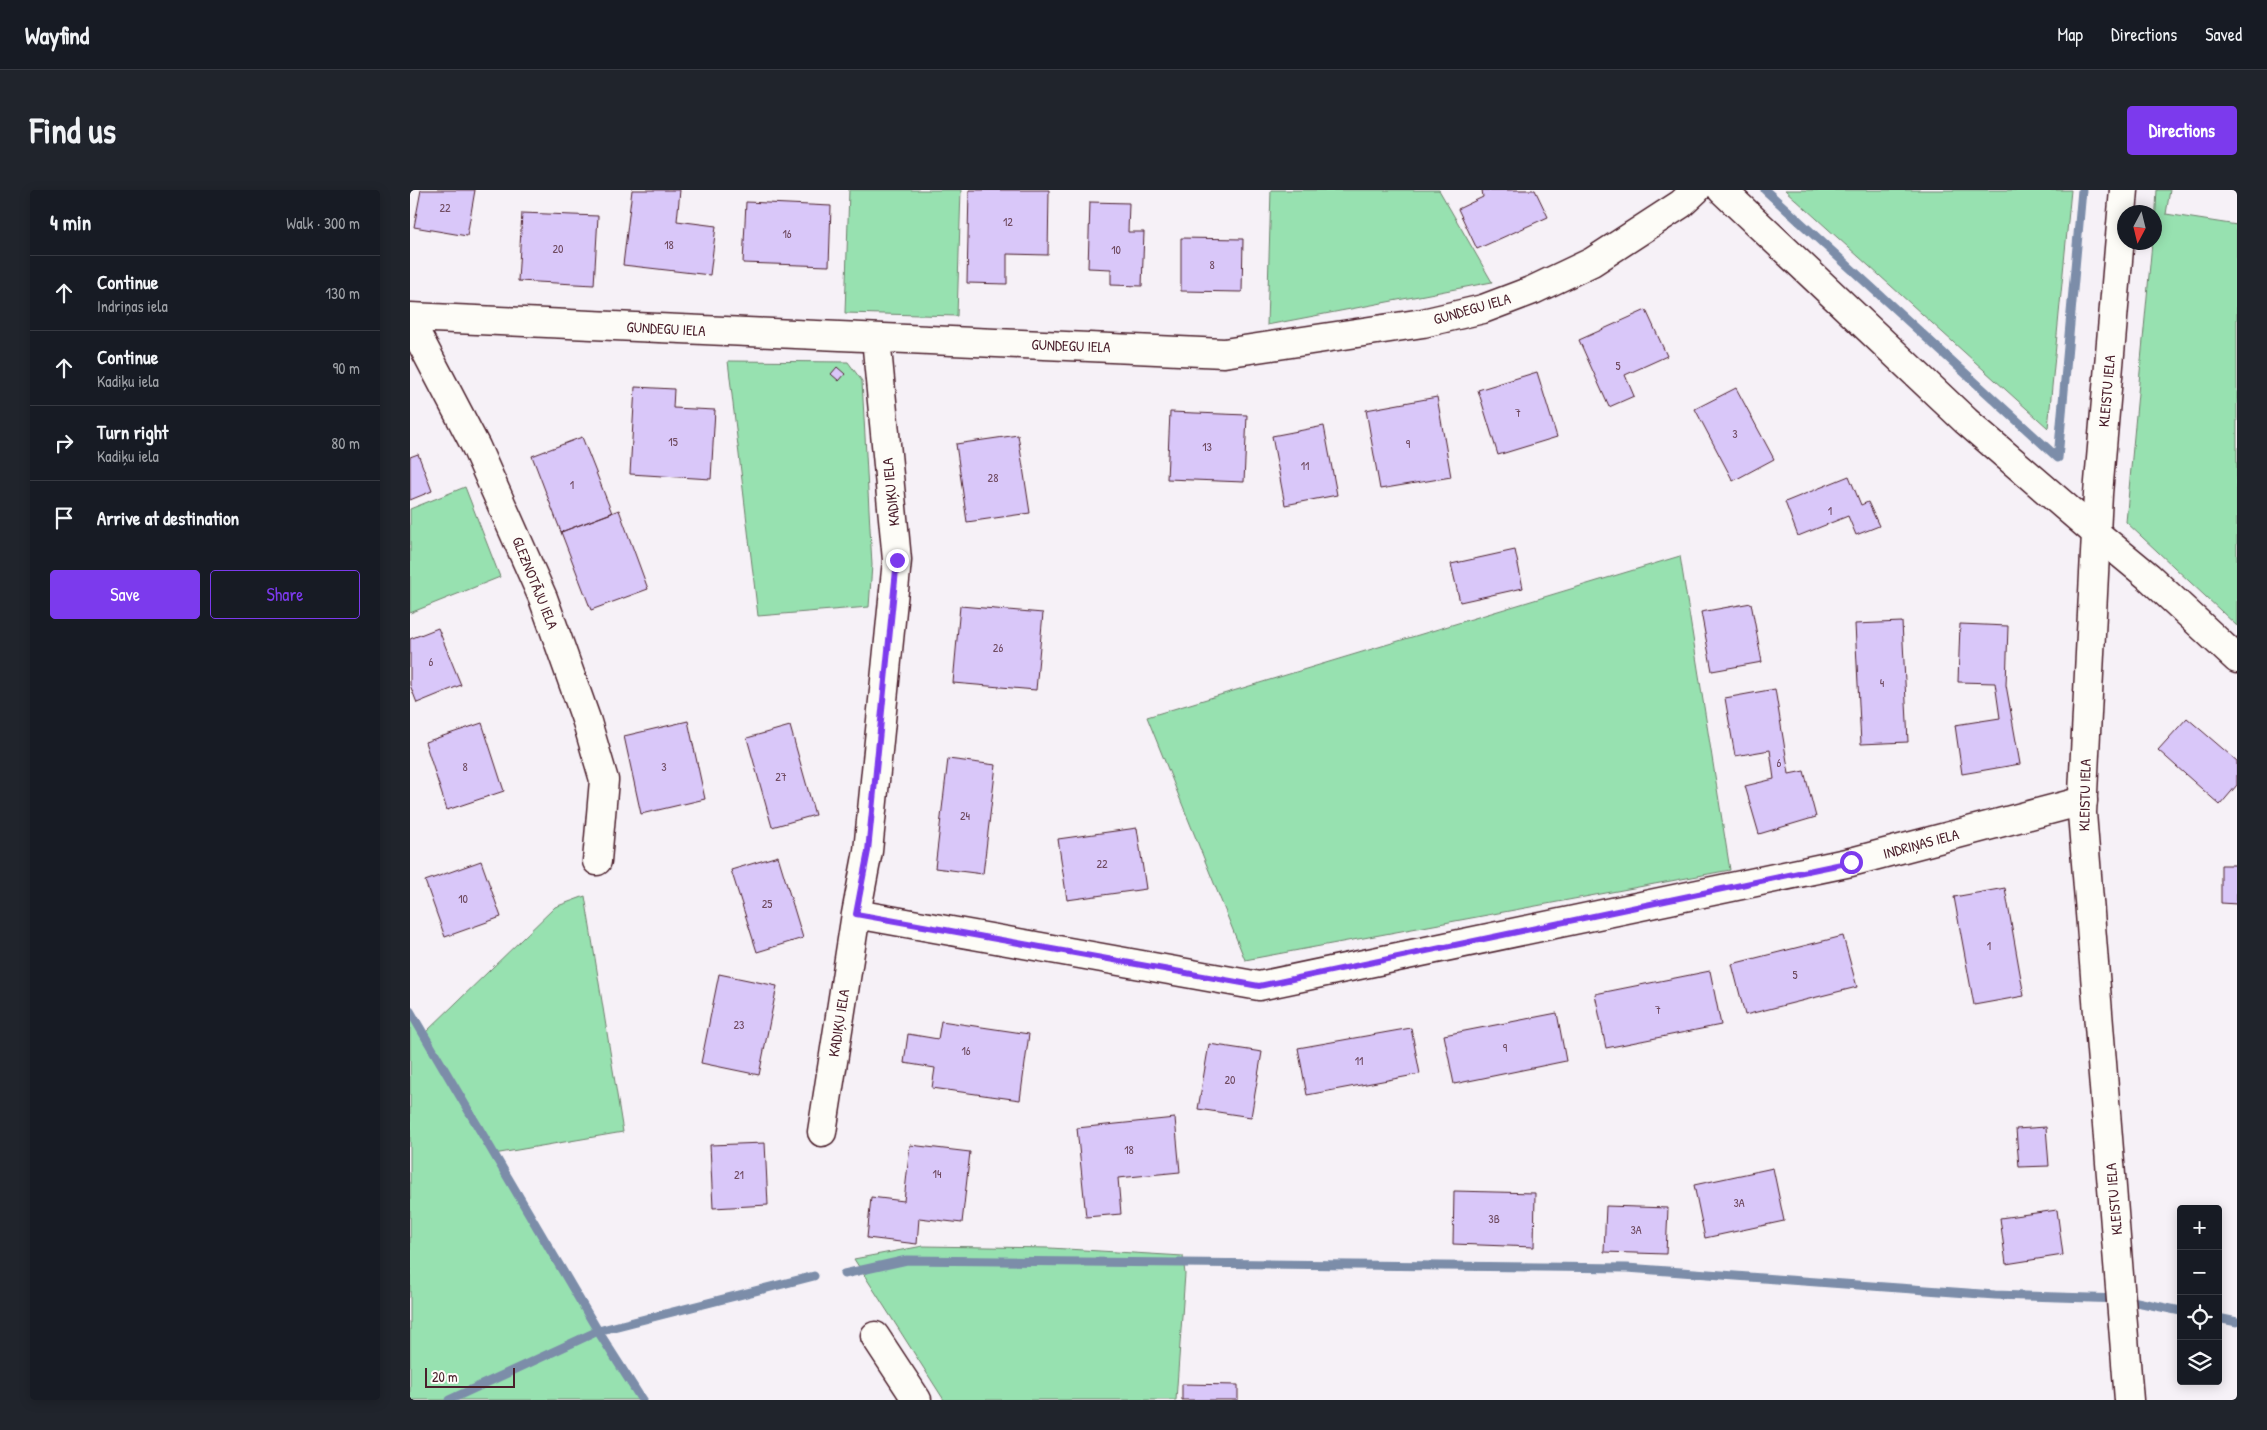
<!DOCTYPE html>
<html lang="en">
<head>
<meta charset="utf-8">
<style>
  body { margin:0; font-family:"Patrick Hand",sans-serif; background:#20242c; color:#f1f3f6 }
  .controls { position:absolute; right:15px; bottom:15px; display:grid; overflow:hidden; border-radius:5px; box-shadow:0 2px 12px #0003 }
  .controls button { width:45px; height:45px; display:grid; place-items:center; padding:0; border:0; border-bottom:1px solid #363941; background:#171b24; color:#f1f3f6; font:25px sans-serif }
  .compass { position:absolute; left:1707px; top:15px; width:45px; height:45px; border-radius:50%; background:#171b24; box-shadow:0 2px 12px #0003; rotate:187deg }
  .scale { position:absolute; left:15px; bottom:12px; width:90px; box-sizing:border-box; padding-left:5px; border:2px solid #4a1f2b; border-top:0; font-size:14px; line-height:18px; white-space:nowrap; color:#4a1f2b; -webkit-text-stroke:4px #fdfcf7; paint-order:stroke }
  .stop { position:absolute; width:15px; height:15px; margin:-11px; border:4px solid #7c3aed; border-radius:50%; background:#fff }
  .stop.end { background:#7c3aed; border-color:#fff; box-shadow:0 1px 5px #0008 }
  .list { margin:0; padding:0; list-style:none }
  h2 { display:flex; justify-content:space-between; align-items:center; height:65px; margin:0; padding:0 20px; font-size:21px }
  h2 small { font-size:16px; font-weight:400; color:#9ea1a6 }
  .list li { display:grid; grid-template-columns:32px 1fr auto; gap:15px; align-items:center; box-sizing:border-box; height:75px; padding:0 20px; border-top:1px solid #363941 }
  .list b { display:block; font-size:19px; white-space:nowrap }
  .list p { margin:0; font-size:16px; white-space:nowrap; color:#9ea1a6 }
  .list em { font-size:16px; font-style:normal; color:#9ea1a6 }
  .actions { display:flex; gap:10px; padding:15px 20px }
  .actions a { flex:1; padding:11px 0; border:1px solid #7c3aed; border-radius:5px; text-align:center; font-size:18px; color:#7c3aed }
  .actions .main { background:#7c3aed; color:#fff }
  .icon { flex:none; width:28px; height:28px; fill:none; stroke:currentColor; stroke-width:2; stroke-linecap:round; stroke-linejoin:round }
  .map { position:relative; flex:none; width:1827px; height:1210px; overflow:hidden; border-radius:5px }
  header { display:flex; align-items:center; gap:30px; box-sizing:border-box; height:70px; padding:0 25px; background:#171b24; border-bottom:1px solid #363941 }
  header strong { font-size:24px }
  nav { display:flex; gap:28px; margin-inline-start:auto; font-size:18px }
  .intro { display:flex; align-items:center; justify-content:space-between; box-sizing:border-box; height:120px; padding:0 30px }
  h1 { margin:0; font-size:35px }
  .button { padding:12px 22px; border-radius:5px; background:#7c3aed; color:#fff; font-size:18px; font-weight:700 }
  main { display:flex; gap:30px; padding:0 30px }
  aside { flex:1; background:#171b24; border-radius:5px; box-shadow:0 2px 12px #0003 }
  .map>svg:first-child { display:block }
  .green { fill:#97e1b0; stroke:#70806e }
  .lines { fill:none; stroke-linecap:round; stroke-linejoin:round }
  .stream { stroke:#7c8da9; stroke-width:9 }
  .building { fill:#d9c7f9; stroke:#4a1f2b }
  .street-casing { stroke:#4a1f2b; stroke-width:31 }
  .secondary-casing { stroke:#4a1f2b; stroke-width:31 }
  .street { stroke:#fdfcf7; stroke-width:28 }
  .secondary { stroke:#fdfcf7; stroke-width:28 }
  .route { stroke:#7c3aed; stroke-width:6 }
  .labels { text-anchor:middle; stroke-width:5; stroke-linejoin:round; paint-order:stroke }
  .number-label { font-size:12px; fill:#6e495e }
  .street-label { font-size:15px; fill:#4a1f2b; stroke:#fdfcf7 }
</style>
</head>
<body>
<header>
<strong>Wayfind</strong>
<nav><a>Map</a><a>Directions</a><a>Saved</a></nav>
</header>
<div class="intro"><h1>Find us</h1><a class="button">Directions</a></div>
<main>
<aside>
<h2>4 min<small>Walk · 300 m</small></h2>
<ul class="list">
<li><svg class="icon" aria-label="ahead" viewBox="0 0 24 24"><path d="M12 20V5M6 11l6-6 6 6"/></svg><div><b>Continue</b><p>Indriņas iela</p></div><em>130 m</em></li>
<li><svg class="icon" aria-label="ahead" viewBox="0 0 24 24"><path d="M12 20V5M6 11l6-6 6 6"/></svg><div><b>Continue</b><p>Kadiķu iela</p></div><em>90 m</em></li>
<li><svg class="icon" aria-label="right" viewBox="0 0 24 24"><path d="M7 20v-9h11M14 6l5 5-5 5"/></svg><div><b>Turn right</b><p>Kadiķu iela</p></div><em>80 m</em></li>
<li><svg class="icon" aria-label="arrive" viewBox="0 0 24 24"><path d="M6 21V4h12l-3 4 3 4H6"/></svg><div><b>Arrive at destination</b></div></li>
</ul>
<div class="actions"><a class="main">Save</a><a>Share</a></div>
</aside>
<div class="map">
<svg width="1827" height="1210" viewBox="0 0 1827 1210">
  <rect width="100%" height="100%" fill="#f6f1f7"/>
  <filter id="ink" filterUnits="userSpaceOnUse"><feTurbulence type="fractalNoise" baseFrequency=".02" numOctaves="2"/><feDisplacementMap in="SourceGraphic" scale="10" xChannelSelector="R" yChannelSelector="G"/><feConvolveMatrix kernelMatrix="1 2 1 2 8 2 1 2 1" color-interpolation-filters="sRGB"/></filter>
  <g filter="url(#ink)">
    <path class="green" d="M439,0h112l-4,126 -112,-3z
      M861,0h168l53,92 -225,43z
      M1375,0h286l-23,238z
      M1747,0h13l-4,24 71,11v401l-111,-104 26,-279 2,-1z
      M318,171l120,1 14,19 10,184 -3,42 -111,9z
      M55,297l35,90 -90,36v-104z
      M1270,366l50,314 -485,90 -98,-243z
      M175,706l38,236 -129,22 104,177 43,69h-231v-389l14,23 131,-127z
      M513,1056l127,2 133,8 2,18 -9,126h-232l-90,-141z"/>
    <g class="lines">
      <path class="stream" d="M1355,0l293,268 24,-268
        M0,821l188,320 44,69
        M434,1084l63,-14 720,8 368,27 127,4 59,12
        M1808,1128l19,4
        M39,1210l149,-69 216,-55"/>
    </g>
    <path class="building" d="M11,0h54l-8,46 -53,-9z
      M222,0h48l-3,31 39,5 -6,49 -87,-10z
      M559,0h80l-1,65 -41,-1v30l-40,-1z
      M1072,0h53l13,27 -71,32 -19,-40 25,-12z
      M336,12l85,4 -2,60 -86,-3z
      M680,12l39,1 -1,29h16l-2,54 -31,-1v-16l-23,-1z
      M112,23l76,3 -4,69 -76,-4z
      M771,48l62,1 -1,53 -61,-1z
      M1236,120l21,46 -42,19 9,21 -25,11 -30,-67z
      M427,177l8,7 -6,7 -8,-7z
      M1127,182l20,65 -59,18 -20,-65z
      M225,197l39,2 -1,19 42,2 -4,69 -81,-5z
      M1326,198l38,71 -41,22 -38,-72z
      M1027,207l14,80 -71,12 -14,-79z
      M760,222l77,3 -3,67 -77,-3z
      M914,236l13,69 -52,10 -13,-69z
      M608,245l12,78 -63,9 -11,-78z
      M172,247l30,76 -51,19 -29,-76z
      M8,264l14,37 -22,9v-43z
      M1439,286l12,29 7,-3 11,24 -23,9 -8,-19 -50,20 -13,-34z
      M209,320l29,79 -57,21 -30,-78z
      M1105,360l8,38 -63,14 -9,-38z
      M1341,413l11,59 -50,9 -11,-59z
      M550,416l83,7 -7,77 -83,-7z
      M1492,432l6,120 -47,2 -6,-120z
      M1550,434l48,2 -2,59 14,79 -58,10 -7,-49 45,-7 -5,-35 -37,-1z
      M28,438l23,57 -44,18 -7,-18v-46z
      M1365,499l14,85 15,-3 12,46 -57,17 -14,-48 29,-7 -4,-29 -35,6 -10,-58z
      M1777,528l50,43v24l-17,20 -62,-55z
      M278,531l17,78 -64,15 -17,-78z
      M72,533l22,68 -57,19 -22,-68z
      M380,536l25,89 -43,12 -25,-89z
      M538,569l48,6 -13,109 -48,-6z
      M727,638l9,61 -79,11 -9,-61z
      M368,666l25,82 -46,14 -26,-82z
      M71,671l20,56 -56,20 -20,-56z
      M1811,675h16v39l-16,-1z
      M1595,698l19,108 -50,9 -20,-108z
      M1433,746l14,51 -112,28 -13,-51z
      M1300,781l11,54 -115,23 -11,-54z
      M309,784l58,12 -18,89 -58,-12z
      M1147,823l9,48 -112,23 -10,-49z
      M531,831l88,13 -9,66 -88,-12 3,-20 -31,-5 4,-29 30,5z
      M1001,838l9,46 -113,21 -9,-47z
      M799,854l53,8 -11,65 -53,-8z
      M765,928l5,54 -62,6 3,36 -35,3 -9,-89z
      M1636,937l3,39 -30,1 -3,-38z
      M355,953l3,62 -55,3 -3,-63z
      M500,955l60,7 -8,71 -43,-5 -2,26 -50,-6 4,-41 33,4z
      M1363,978l11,53 -79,17 -11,-53z
      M1044,1001l81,2 -1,54 -81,-3z
      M1196,1016l62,2 -2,46 -62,-2z
      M1647,1020l6,45 -57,9 -6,-46z
      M772,1194l56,1v15h-56z"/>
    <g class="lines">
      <g class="street-casing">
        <path id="street" d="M1312,0l244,231 131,113
          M0,127l814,36 199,-30 60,-14 50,-19 59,-28 89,-58 15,-14
          M0,131l66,126 67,151 44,124 17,58 -7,81
          M446,724l403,72 592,-124 232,-61
          M412,942l34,-218 12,-63 29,-291 -21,-222
          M465,1146l42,64"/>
      </g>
      <g class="secondary-casing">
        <path id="secondary" d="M1714,0l-26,304 -16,319 47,587
          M1687,344l52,43 88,82"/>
      </g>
      <use href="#street" class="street"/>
      <use href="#secondary" class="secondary"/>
    </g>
  </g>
  <g class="lines" filter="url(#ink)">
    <path class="route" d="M487,370l-29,291 -12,63 403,72 592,-124"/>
  </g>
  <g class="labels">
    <g class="number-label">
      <text x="35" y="22">22</text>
      <text x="598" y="36">12</text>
      <text x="377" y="48">16</text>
      <text x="259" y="59">18</text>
      <text x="148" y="63">20</text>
      <text x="706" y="64">10</text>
      <text x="802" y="79">8</text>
      <text x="1208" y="180">5</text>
      <text x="1108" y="227">7</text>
      <text x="1325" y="248">3</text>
      <text x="263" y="256">15</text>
      <text x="998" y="258">9</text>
      <text x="797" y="261">13</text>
      <text x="895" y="280">11</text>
      <text x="583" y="292">28</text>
      <text x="162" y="299">1</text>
      <text x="1420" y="325">1</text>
      <text x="588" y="462">26</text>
      <text x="21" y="476">6</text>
      <text x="1472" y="497">4</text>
      <text x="1369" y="577">6</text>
      <text x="55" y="581">8</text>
      <text x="254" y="581">3</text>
      <text x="371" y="591">27</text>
      <text x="555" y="630">24</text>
      <text x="692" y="678">22</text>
      <text x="53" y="713">10</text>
      <text x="357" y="718">25</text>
      <text x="1579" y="760">1</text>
      <text x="1385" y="789">5</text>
      <text x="1248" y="824">7</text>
      <text x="329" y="839">23</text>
      <text x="1095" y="862">9</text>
      <text x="556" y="865">16</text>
      <text x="949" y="875">11</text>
      <text x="820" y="894">20</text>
      <text x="719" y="964">18</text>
      <text x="527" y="988">14</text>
      <text x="329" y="989">21</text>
      <text x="1329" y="1017">3A</text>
      <text x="1084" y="1033">3B</text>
      <text x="1226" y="1044">3A</text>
    </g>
    <g class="street-label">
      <text transform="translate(1062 119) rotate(-16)" y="5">GUNDEGU IELA</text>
      <text transform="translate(256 139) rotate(3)" y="5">GUNDEGU IELA</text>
      <text transform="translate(661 156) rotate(2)" y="5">GUNDEGU IELA</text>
      <text transform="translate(1697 201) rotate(-85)" y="5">KLEISTU IELA</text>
      <text transform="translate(481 302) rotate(-96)" y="5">KADIĶU IELA</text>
      <text transform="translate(125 393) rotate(68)" y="5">GLEZNOTĀJU IELA</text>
      <text transform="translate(1675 605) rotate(-89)" y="5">KLEISTU IELA</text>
      <text transform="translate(1511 654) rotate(-15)" y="5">INDRIŅAS IELA</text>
      <text transform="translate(429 833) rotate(-81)" y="5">KADIĶU IELA</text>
      <text transform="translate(1704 1009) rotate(-95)" y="5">KLEISTU IELA</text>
    </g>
  </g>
</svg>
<div class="controls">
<button>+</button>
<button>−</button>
<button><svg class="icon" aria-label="locate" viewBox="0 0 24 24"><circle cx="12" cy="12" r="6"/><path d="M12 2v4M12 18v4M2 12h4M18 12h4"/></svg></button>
<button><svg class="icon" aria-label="layers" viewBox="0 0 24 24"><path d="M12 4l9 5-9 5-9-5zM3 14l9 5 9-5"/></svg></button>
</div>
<svg class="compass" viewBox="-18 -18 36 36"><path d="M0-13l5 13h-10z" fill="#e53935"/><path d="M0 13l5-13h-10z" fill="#9ea1a6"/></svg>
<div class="scale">20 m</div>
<div class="stop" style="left:1441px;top:672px"></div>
<div class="stop end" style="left:487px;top:370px"></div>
</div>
</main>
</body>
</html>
